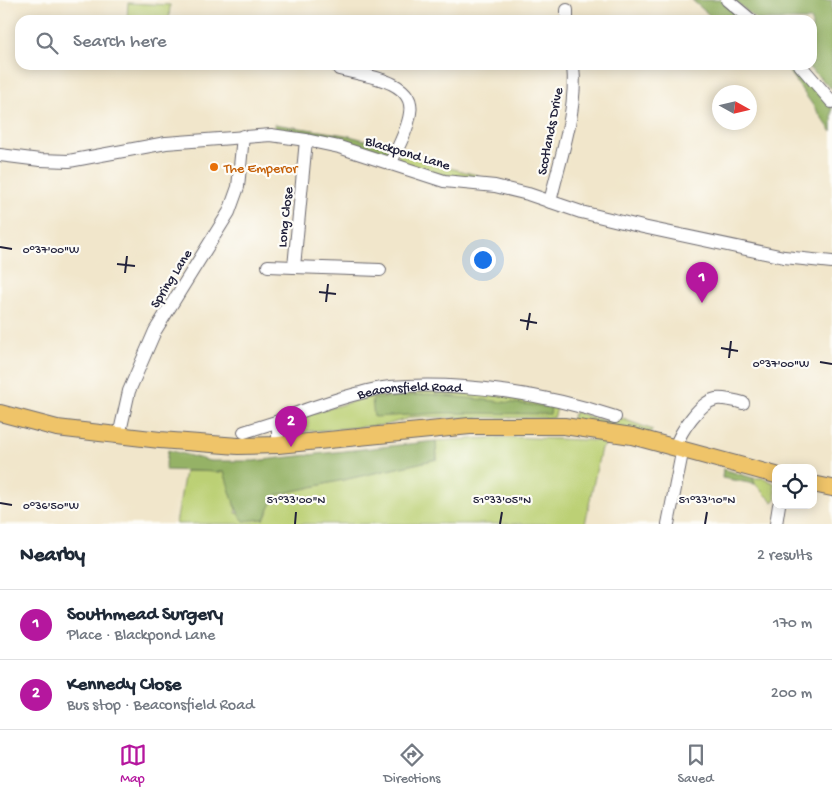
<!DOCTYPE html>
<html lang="en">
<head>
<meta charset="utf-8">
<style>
  body { margin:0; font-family:"Gochi Hand",sans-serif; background:#f2f2f3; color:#1f2937 }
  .controls { position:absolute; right:15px; bottom:15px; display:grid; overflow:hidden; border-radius:10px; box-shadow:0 2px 12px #0003 }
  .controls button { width:45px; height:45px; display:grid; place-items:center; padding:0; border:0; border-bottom:1px solid #e0e1e3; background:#fff; color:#1f2937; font:25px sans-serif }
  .compass { position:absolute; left:712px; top:85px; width:45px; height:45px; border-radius:50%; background:#fff; box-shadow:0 2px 12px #0003; rotate:98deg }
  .you { position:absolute; left:482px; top:259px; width:18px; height:18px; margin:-12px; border:4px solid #fff; border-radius:50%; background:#1a73e8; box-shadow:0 0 0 8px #1a73e833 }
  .badge { display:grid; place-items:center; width:32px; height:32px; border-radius:50%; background:#b5179e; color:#fff; font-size:16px; font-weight:700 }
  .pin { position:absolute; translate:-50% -41px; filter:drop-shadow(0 1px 2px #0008) }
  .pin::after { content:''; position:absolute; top:26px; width:18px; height:15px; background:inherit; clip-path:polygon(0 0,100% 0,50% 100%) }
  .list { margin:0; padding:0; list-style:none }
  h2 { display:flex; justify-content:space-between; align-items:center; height:65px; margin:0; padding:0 20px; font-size:21px }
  h2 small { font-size:16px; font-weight:400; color:#747a83 }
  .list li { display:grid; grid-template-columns:32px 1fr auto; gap:15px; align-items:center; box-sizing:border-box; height:70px; padding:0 20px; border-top:1px solid #e0e1e3 }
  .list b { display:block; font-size:19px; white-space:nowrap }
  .list p { margin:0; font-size:16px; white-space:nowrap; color:#747a83 }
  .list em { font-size:16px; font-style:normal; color:#747a83 }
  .icon { flex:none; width:28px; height:28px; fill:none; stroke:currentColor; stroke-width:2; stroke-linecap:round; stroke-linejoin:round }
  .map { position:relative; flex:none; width:832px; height:524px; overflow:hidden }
  .search { position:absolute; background:#fff; box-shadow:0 2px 12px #0003; left:15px; right:15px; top:15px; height:55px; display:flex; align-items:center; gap:12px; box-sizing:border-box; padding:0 18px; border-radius:15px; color:#747a83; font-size:19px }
  .sheet { height:205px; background:#fff }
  nav { display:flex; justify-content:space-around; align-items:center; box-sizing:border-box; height:70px; border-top:1px solid #e0e1e3; background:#fff; font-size:14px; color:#747a83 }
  nav a { display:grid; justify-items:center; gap:2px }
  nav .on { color:#b5179e }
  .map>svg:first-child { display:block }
  .green { fill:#bcd074; stroke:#6f7958 }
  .forest { fill:#95b266; stroke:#5c6a50 }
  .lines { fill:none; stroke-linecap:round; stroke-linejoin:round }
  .minor-casing { stroke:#6a676d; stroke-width:14 }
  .major-casing { stroke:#6a676d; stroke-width:18 }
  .minor { stroke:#fff; stroke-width:12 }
  .major { stroke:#efc469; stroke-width:16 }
  .ticks { fill:none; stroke:#22223b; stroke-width:2 }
  .food-dot { fill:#e8710a; stroke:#fdfcf7; stroke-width:2 }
  .labels { text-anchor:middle; stroke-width:4.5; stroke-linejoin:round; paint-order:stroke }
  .street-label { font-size:14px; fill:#22223b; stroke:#fdfcf7 }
  .food-label { font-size:14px; fill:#c56008; stroke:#fdfcf7; text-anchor:start }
  .ticks-label { font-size:12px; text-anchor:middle; fill:#22223b; stroke:#fdfcf7; stroke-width:4.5; stroke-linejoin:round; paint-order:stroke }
</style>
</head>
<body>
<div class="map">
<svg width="832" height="524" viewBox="0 0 832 524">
  <rect width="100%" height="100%" fill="#fdfcf7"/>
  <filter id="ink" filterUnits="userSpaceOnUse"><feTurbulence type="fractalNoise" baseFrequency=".02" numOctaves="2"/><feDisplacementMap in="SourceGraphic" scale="10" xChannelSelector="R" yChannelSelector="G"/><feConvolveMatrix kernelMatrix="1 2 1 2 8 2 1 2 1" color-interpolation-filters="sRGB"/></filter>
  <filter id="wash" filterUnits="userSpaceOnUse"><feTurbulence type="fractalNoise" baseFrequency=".0096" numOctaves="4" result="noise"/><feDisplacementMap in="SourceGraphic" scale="20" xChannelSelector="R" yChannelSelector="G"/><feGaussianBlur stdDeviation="1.12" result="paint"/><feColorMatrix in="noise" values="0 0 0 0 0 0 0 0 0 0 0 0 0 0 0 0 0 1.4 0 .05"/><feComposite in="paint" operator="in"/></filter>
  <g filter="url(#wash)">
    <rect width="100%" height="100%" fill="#f1e6cb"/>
    <path class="green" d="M128,3l42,2 -1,15h-42z
      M400,150l23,11 54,14v5l-39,-6 -38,-12 -2,-6z
      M427,390l70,5 61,10 -4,13 -141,-1 -27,8 -100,8 -1,-11 88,-27z
      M576,412l28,9 16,-3 33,12 -5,4 -76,-14 1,-5z
      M508,437l98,4 -2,6 -3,1 -16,76h-409l9,-53 39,1 11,31 1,10 28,6 11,-24 162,-36 -1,-18z
      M753,478h11l10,5 2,16 -3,3 -18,-18z"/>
    <path class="forest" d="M692,0h31l22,20h-30z
      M734,0h98v89l-26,-24h6v-45h-55z
      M792,65h4l36,43v24l-43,-60z
      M274,124l72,11 41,11 2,3 -1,5 -11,1 -102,-24z
      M428,394l123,13 -1,7 -106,-1 -70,4 -2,-18z
      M436,441l1,18 -161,36 -12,24 -20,2c-11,-12 -14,-33 -20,-49l-59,-2 3,-20 42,11h44z
      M723,469l30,9 2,6 -33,-6z"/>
  </g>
  <g filter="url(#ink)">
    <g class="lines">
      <g class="minor-casing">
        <g id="minor">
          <path d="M727,0l24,20"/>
          <path d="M567,10v10"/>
          <path d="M800,65l32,37"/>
          <path d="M339,69c23,6 77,11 71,44 -2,17 -13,36 -20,51"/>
          <path d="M0,155l40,5 29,1 97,-18 105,-8 35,5 33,7 105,34 51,5 33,8 53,18 62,15 141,30 48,5"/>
          <path d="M550,202c10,-44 28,-92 23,-137"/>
          <path d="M268,266l26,1 12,-127"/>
          <path d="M294,267l86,3"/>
          <path d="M244,432l35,-11"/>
          <path d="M119,436l10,-45 26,-60 74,-119 9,-25 5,-51"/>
          <path id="s1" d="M278,445v-20l3,-6c28,-11 81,-29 109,-32 72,-6 157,7 225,30"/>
          <path d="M676,446c4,-14 24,-44 40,-47 6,-1 21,2 27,4"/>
          <path d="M668,524l15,-76"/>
          <path d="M776,524l3,-19"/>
        </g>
      </g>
      <g class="major-casing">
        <path id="major" d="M0,413l57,15 103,12 78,6 40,-1 192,-19h94l68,10 144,39
          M813,484l19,4"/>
      </g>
      <use href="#minor" class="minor"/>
      <use href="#major" class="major"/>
    </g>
  </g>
  <path class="ticks" d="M0,247l12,2M117,264l18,2M125,273l2,-17M319,292l17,2M326,302l2,-18M520,320l17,3M527,330l3,-17M721,348l17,3M729,358l2,-17M820,362l12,2M0,503l12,2M295,524l1,-12M500,524l2,-12M705,524l2,-12"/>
  <circle class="food-dot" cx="214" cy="167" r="5"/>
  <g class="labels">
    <g class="street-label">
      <text transform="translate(549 131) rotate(-79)" y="5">Scotlands Drive</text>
      <text transform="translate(408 152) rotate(17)" y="5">Blackpond Lane</text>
      <text transform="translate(284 217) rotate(-84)" y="5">Long Close</text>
      <text transform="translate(170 278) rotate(-58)" y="5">Spring Lane</text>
      <text dy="5" stroke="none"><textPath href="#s1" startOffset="160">Beaconsfield Road</textPath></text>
    </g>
    <g class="food-label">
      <text x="224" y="172">The Emperor</text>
    </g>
  </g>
  <g class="ticks-label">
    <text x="51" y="253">0°37'00"W</text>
    <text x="781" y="367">0°37'00"W</text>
    <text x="296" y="503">51°33'00"N</text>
    <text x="502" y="503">51°33'05"N</text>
    <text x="707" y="503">51°33'10"N</text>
    <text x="51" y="509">0°36'50"W</text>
  </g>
</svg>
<div class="controls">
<button><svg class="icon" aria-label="locate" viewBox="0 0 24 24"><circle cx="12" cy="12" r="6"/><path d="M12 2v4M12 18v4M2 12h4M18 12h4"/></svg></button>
</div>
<svg class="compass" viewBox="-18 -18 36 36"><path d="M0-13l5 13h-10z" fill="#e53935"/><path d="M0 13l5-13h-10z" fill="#747a83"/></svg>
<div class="you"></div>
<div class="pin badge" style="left:702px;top:303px">1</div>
<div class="pin badge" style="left:291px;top:447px">2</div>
<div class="search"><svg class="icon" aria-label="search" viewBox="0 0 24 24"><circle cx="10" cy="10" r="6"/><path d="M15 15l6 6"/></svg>Search here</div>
</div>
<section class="sheet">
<h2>Nearby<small>2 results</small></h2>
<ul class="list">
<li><span class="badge">1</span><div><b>Southmead Surgery</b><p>Place · Blackpond Lane</p></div><em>170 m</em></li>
<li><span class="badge">2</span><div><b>Kennedy Close</b><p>Bus stop · Beaconsfield Road</p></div><em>200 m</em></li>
</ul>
</section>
<nav>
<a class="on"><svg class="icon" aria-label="map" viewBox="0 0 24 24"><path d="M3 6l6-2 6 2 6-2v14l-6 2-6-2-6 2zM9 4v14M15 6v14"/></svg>Map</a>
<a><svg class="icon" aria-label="directions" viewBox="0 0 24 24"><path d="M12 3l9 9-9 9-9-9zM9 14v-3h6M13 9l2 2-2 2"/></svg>Directions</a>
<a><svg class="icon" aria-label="saved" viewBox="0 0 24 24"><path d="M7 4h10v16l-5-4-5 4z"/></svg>Saved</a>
</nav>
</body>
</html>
